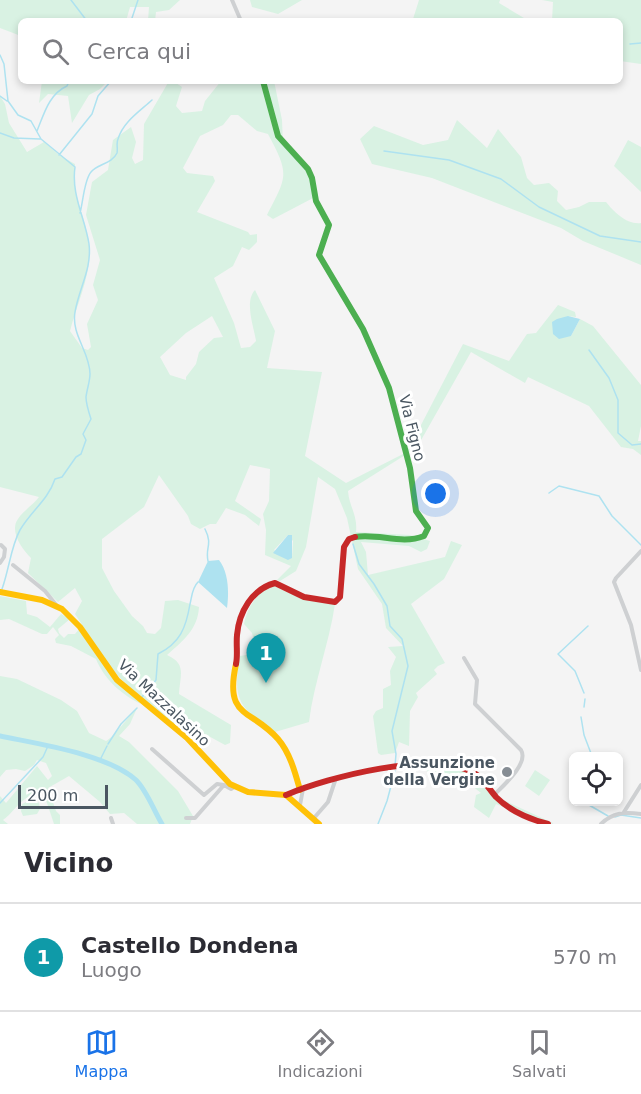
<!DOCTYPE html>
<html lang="it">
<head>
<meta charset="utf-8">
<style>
  body { margin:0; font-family:"DejaVu Sans",sans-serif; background:#f2f2f3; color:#2b2b33 }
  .controls { position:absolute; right:18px; bottom:18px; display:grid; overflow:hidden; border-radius:9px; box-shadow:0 3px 9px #0003 }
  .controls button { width:54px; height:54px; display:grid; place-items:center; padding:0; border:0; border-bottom:2px solid #e1e1e2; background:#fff; color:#2b2b33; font:30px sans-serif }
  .scale { position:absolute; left:18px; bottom:15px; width:90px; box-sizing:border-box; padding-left:6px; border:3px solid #4a5661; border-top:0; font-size:16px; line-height:21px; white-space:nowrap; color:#4a5661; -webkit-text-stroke:4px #fff; paint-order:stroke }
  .you { position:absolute; left:436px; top:494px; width:21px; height:21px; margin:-15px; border:4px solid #fff; border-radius:50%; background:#1a73e8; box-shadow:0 0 0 9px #1a73e833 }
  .badge { display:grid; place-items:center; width:39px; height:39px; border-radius:50%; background:#1a73e8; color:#fff; font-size:20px; font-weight:700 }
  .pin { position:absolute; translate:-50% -50px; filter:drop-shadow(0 2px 3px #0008) }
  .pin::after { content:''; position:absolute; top:32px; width:21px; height:18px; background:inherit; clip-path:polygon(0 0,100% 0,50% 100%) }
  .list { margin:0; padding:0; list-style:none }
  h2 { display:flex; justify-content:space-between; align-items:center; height:78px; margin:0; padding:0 24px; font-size:26px }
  h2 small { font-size:20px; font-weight:400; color:#7c7c81 }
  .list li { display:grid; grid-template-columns:39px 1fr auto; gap:18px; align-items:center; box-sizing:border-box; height:108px; padding:0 24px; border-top:2px solid #e1e1e2 }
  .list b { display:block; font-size:22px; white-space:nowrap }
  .list p { margin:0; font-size:20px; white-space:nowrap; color:#7c7c81 }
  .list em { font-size:20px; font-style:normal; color:#7c7c81 }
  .icon { flex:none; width:33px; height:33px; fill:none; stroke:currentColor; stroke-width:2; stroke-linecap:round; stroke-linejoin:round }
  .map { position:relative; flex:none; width:641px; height:824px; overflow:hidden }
  .search { position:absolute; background:#fff; box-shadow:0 3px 9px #0003; left:18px; right:18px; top:18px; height:66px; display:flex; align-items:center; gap:15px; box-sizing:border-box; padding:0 21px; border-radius:9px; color:#7c7c81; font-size:22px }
  .sheet { height:186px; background:#fff }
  nav { display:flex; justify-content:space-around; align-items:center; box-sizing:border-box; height:84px; border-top:2px solid #e1e1e2; background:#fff; font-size:16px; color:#7c7c81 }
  nav a { display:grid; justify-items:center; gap:3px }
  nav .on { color:#1a73e8 }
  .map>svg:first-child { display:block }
  .green { fill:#d9f2e3; fill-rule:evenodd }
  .water { fill:#aee2f0 }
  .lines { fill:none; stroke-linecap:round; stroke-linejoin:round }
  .stream { stroke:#aee2f0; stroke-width:1.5 }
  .river { stroke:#aee2f0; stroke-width:5 }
  .street { stroke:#ced0d2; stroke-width:4 }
  .fast { stroke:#4caf50; stroke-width:6 }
  .slow { stroke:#ffc107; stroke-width:6 }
  .jam { stroke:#c62828; stroke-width:6 }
  .poi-dot { fill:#868d94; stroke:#fff; stroke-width:2 }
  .labels { text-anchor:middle; stroke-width:6; stroke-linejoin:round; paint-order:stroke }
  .street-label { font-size:15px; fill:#4a5661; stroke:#fff }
  .poi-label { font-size:15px; font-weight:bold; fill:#4a5661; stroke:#fff; text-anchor:end }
</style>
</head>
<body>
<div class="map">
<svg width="641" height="824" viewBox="0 0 641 824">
  <rect width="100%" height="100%" fill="#f4f4f4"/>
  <path class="green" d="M0,0h180l-11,10 -13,2 -1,9h-7l1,-14h-19l-4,14h-105v15l-21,-8z
    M250,0h52l-24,14 -26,-7z
    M419,0h81l-1,3 30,18h-111l-5,-2z
    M542,0h99v64l-21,-3v-40h-68l1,-19z
    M42,81h66l-8,8 -11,6 -17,28 -4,-27 -20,-2 -9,9z
    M169,81h4l9,6 -6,19 6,7 20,-2 3,-10 16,-20h53l8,39 1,24 27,29 5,24 -42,22 -6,-4c20,-39 23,-40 1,-81l-11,-3 -19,-16h-7l-8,10 -23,11 -17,32 4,5 26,3 2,5 -18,31 51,20 2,3 7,-1v8l-8,8 -7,-3 -9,19 -19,12 20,45 7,25 9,-1 6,-6c-2,-14 -12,-39 -1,-51l20,41 -8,37 55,4 -17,84 41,27 61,-31 56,-108 46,17 18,-27 9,-1 22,-28 17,7 1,5 -8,-1 3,20 9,-17 13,7 48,59v41l-3,15h3v14l-8,-6 -12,-2 -32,-41 -61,-29 -3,6 -54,-31 -51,90 -10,10 -62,39c1,15 10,25 8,41l54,3 20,6 -3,8 -6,3 -12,-6 -48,-4 5,10 2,23 77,-18 6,-16 11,4 -18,34 -33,25 34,59 -7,3 -4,4 3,4 -21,19 2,4 -8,14 -1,35 -10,-4 -4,11 -14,2 -3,-2 -5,-37 3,-5 7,-3v-19l8,-4 -1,-14 6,-14 -8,-10 15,-1 -17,-18 -4,-24 -24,-35 -11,-51 -12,-29 -17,-12 -12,70 -10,24 -16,10 -3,-1 14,-14 -26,-11 1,-25 -3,-16 6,-13 1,-32 -20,-4 -15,36 26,18 -2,7 -14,-11 -19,-7 -10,16h-6l-10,5 -9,-5 -3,-8 -29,-41 -15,32 -42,32v29l12,23 18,25 11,10 4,7 8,1 6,-6 4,-27 13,-1 21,7c-1,22 -16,34 -32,48 20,9 13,20 12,39l52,31 -1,18 -5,2 -22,-12 -3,16c-23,-23 -50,-41 -73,-64 -21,-20 -36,-47 -52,-71l7,-13 -7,-13 -17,14 -30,-29 3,-15c-9,-9 -22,-27 -13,-39 5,-8 15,-14 21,-22l-39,-10v-391l5,8 4,19 18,29 17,-10 15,13 16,9c-4,31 11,52 14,81 3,29 -12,58 -19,86l12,17 6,2 3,-3 -4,-23 11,-24 -5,-15 7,-25 -14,-45 6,-33 16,-12 5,-30 18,-13 5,15 -4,16 3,6 8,-4 1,-36zM212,316l11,21 -9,1 -15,14 -3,12 -10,13v3l-16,-5 -10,-18 26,-24zM288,535l5,6 -1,17 -18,-8z
    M457,120l30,28 11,-19 23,28 6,21 7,7 15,-2 9,8 -1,10 9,9 13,-3 10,-5h17c8,10 21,23 35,21v42l-58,-24 -22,-13 -129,-50 -60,-14 -12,-25 14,-13 49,19 25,-5z
    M628,140l13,7v45l-27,-26z
    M273,585c20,11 39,18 62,19 -6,40 -21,78 -26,118l-34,10c-36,-24 -43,-32 -35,-76l17,-3 -5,-20 -8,-9c3,-16 13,-32 29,-39z
    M0,596l26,5 1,13 10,3 13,10 11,-13 9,5 -12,10 1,4 5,5 4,-4h7l5,-6 36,52 25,24c-19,-9 -37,-25 -45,-45l-25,-13 -15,-3 -1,-4 4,-4 -6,-8 -6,7h-5l-33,-15 -9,1z
    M0,676l17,3 44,21 16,11 12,22 17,8c7,-3 23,-25 31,-33l-7,16 -11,12 10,6 49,49 15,25 -3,8h-53l-13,-11 -14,1 -10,-12 -31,-26 -21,12 8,23 4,4v9h-6l-11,-33c-6,4 -13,4 -18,8 -9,6 -13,15 -22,21l5,4h-8v-28l6,7 31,-37 11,14 4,-4 -6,-13 -9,-3 -3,5 -9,6 -9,-2 -10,1 -6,7z
    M444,758l32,11 23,29 56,26 -20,-4 -39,-16 -7,14 -15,-11 2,-12 5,-2c-15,-13 -32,-22 -53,-19l-5,-12z
    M535,770l15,10 -11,16 -14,-10z
    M33,799l6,4 1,6 -3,5 -14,2 -2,-5 1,-7z"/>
  <path class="water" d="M568,316l12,3 -9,17 -12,3 -6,-5 -1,-12 5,-3z
    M288,535h4v23l-4,2 -15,-7z
    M219,560c10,13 10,33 8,48l-29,-26 10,-21z"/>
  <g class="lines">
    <path class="stream" d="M71,0l16,21
      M131,21l7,-21
      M630,44l11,-1
      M0,55l4,9 4,37 10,14 13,6 10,18 34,28c-4,28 10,51 14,77 3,25 -10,44 -14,68 -4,23 15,40 15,62 0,7 -3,15 -4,23 0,6 3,16 5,22l-8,15 3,6 -5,14 -5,3 -14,20 -7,2c-7,21 -24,32 -35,51 -9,16 -11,40 -18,59
      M0,96l7,5
      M37,131c7,-17 12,-37 30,-45l2,-5
      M0,133l14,5 26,1
      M384,151l65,9 52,19 38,28 61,29 41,6
      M59,155l33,-41 6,-18 13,-15
      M80,213c3,-10 4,-33 11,-41 6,-8 21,-8 26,-19 1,-5 -1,-10 1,-14 5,-17 22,-28 34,-39
      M589,350l20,28 9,22v33l14,12 9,-1
      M549,493l10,-7 40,10 13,20 29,29
      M205,529c8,16 0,18 3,32
      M353,544l6,20 15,20 13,22 3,20 12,13 6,27 -16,65 4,23 -1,12
      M584,693l-9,-22 -17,-17 30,-28
      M142,697l14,-17 2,-26c22,-11 28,-26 32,-50 2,-8 2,-16 8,-22
      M584,707l1,-8
      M581,717l3,18 8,21
      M108,744l13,-20 16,-16
      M100,760l7,-14
      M587,802l2,3 19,11
      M0,803l43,-46 5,-11
      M615,817l6,-2 20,3
      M378,824l9,-23 8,-30"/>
    <path class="river" d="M0,736c38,8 107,18 136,44 11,11 18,31 26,44"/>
    <path class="street" d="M232,0l9,21
      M641,551l-25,27 -2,4 17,43 10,45
      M0,563l4,-6 1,-8 -4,-4
      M13,565l32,26 12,15
      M464,658l13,22 -2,24 46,46c8,13 -17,35 -27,45
      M152,749l52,46 13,-11 7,1
      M300,805l3,-16
      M624,812l17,-27
      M111,818l2,6
      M186,818h9l29,-33 7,4 3,-2
      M314,818l14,-16 8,-24
      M601,824c12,-12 24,-12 40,-10"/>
    <path class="fast" d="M263,81l15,55 30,33 4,9 4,23 13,24 -10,30 44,74 26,59 21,80 6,43 12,17 -4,8c-23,9 -45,-3 -69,1"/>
    <path class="slow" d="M0,592l42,8 20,9 18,18 37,53 70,58 43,46 18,8 38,3 33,29
      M236,664c-12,55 15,44 42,75 12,14 17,33 22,51"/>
    <path class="jam" d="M236,664c2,-9 0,-19 1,-29 2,-23 15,-46 38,-52l29,14 31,5 5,-5 4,-50 5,-8 6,-2
      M286,795c43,-18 145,-45 188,-22 9,5 15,16 22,24 14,14 33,22 52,27"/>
  </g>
  <circle class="poi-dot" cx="507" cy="772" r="6"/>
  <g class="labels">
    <g class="street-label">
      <text transform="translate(412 428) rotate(76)" y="5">Via Figno</text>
      <text transform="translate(164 703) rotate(43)" y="5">Via Mazzalasino</text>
    </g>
    <g class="poi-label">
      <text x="495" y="768">Assunzione<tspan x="495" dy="17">della Vergine</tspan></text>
    </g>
  </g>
</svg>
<div class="controls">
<button><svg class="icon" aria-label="locate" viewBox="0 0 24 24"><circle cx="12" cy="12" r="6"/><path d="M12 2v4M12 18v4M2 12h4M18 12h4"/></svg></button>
</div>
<div class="scale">200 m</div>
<div class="you"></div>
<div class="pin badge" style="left:266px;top:683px;background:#0f9aa8">1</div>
<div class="search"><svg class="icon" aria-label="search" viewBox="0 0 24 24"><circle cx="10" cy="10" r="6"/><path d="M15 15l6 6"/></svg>Cerca qui</div>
</div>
<section class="sheet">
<h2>Vicino<small></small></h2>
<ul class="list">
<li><span class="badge" style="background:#0f9aa8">1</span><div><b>Castello Dondena</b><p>Luogo</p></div><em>570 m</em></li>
</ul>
</section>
<nav>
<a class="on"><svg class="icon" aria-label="map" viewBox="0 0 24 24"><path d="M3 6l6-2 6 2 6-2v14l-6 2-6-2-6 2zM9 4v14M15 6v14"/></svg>Mappa</a>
<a><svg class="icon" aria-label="directions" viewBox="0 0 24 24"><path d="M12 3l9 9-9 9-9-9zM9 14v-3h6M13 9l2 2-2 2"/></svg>Indicazioni</a>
<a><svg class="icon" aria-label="saved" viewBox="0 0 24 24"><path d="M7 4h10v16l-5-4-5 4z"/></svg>Salvati</a>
</nav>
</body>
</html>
